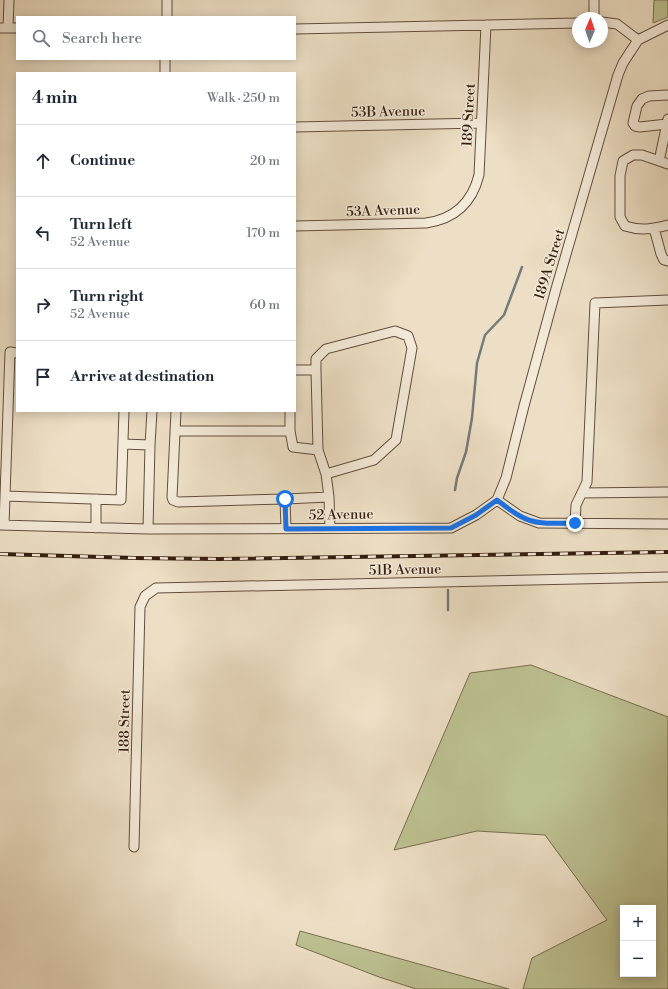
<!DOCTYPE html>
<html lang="en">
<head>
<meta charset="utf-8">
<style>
  body { margin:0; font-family:"Libre Bodoni",serif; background:#f2f2f3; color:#1f2937 }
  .controls { position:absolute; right:12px; bottom:12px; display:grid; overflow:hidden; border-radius:0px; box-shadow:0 2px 10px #0003 }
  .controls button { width:36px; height:36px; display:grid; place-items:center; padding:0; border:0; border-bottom:1px solid #e0e1e3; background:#fff; color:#1f2937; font:20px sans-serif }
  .compass { position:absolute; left:572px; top:12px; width:36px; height:36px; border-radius:50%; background:#fff; box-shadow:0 2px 10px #0003; rotate:2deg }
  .stop { position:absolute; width:12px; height:12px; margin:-9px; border:3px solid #1a73e8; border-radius:50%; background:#fff }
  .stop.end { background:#1a73e8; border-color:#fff; box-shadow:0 1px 4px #0008 }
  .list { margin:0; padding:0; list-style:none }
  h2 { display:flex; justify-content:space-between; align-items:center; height:52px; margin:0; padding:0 16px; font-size:17px }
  h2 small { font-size:13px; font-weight:400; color:#747a83 }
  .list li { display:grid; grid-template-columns:26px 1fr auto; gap:12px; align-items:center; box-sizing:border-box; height:72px; padding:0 16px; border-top:1px solid #e0e1e3 }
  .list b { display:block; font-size:15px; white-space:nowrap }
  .list p { margin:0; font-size:13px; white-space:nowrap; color:#747a83 }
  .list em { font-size:13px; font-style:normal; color:#747a83 }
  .icon { flex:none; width:22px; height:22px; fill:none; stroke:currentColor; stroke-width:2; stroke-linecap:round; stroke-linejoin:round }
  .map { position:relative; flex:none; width:668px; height:989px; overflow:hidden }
  .search { position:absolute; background:#fff; box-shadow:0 2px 10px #0003; left:16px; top:16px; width:280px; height:44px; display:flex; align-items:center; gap:10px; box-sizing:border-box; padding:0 14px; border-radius:0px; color:#747a83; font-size:15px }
  .panel { position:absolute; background:#fff; box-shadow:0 2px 10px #0003; left:16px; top:72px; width:280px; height:340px; border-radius:0px }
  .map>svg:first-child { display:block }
  .green { fill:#bdc192; stroke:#796f50; fill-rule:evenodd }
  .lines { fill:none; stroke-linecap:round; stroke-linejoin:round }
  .stream { stroke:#757b79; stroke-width:2.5 }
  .minor-casing { stroke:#634e3c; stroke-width:11 }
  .minor { stroke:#f3ead9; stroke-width:9 }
  .rail-casing { stroke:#351d0e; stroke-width:4 }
  .rail { stroke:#f3ead9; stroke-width:2.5; stroke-dasharray:8; stroke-linecap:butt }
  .route { stroke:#1a73e8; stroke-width:5 }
  .labels { text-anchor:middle; stroke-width:3; stroke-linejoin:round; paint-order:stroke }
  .street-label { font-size:14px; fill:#351d0e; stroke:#f3ead9 }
</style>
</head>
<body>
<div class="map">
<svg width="668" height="989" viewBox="0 0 668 989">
  <rect width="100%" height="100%" fill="#eddfc5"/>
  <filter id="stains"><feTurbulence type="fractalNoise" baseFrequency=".005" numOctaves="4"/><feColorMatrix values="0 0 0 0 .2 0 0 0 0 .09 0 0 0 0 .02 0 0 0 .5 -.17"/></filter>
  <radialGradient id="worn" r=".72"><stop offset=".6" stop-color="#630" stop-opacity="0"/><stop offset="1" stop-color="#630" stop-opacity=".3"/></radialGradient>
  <path class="green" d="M654,0h14v17l-15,6z
    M531,665l137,52v272h-145l9,-31 75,-38 -62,-85 -68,-4 -83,19 76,-177zM623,908h30v66h-30z
    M300,931l209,58h-93l-37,-12 -83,-32z"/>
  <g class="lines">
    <path class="stream" d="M455,490l2,-12 9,-26 6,-34 5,-55 8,-28 19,-20 18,-48
      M448,610v-20"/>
    <g class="minor-casing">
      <path id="minor" d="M167,17v-17
        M594,18v-18
        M602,22l15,2 21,16
        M0,28h17
        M8,28l1,-28
        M295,29l283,-6
        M165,73v-14
        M667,124l-27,3 -5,-1 -2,-3 4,-17 5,-7 7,-3 19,-1
        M295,127l186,-4
        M659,161l9,-42
        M668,164l-26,-9h-9l-10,6 -3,15v41l5,9c16,5 27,3 43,-1
        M295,226l131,-3c29,-4 46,-20 53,-48l7,-150
        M654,228l7,26 3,6 4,1
        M295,370h21l2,80 8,24 3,23 1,31
        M316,370v-11l10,-10 69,-18 13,5 4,12 -16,92 -22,20 -48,14
        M176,411l-4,86 1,3 5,2 107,-3
        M175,431h115l3,16 25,3
        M290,431v-20
        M123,444l27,1
        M582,493l86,-1
        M5,496l116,4 3,-89
        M497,500l23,16 19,7 129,1
        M575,523l1,-18 11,-23 8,-179 73,-3
        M0,525l148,4 303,-1 25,-13 21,-15 9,-22 18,-72 32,-117 62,-214 5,-12 15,-23 30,-15
        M4,525l6,-173 7,1
        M96,528v-29
        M148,529l2,-84 2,-34
        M286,529l-1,-30 44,-2
        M134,847l6,-240 5,-11 11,-8 512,-11"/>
    </g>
    <use href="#minor" class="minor"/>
    <g class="rail-casing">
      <path id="rail" d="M0,554l135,4 84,1 449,-7"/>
    </g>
    <use href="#rail" class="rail"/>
  </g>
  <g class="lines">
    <path class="route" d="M285,499l1,30 165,-1 25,-13 21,-15c7,5 15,12 23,16 17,10 36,7 55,7"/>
  </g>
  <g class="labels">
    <g class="street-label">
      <text transform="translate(388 111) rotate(-1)" y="5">53B Avenue</text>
      <text transform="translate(468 115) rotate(-87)" y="5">189 Street</text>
      <text transform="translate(383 210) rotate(-2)" y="5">53A Avenue</text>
      <text transform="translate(549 264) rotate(-73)" y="5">189A Street</text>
      <text transform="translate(341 514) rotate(-1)" y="5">52 Avenue</text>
      <text transform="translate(405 569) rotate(-1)" y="5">51B Avenue</text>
      <text transform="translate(124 721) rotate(-89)" y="5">188 Street</text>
    </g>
  </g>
  <rect width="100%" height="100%" filter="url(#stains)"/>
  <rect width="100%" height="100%" fill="url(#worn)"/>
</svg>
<div class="controls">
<button>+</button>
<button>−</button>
</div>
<svg class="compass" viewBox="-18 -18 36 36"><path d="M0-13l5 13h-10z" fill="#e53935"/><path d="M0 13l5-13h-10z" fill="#747a83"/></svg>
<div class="stop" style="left:285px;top:499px"></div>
<div class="stop end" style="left:575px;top:523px"></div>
<div class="search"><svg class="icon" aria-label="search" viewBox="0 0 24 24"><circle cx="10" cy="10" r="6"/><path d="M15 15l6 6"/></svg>Search here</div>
<section class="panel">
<h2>4 min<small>Walk · 250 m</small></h2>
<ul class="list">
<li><svg class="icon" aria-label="ahead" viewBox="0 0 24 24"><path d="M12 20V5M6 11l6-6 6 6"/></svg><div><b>Continue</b></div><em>20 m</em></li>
<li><svg class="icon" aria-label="left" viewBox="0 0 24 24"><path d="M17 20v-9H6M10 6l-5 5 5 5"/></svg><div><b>Turn left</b><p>52 Avenue</p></div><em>170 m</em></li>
<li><svg class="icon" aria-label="right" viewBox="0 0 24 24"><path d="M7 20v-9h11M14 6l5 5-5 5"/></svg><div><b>Turn right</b><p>52 Avenue</p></div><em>60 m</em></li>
<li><svg class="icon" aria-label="arrive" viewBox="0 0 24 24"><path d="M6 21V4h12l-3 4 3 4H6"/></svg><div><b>Arrive at destination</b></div></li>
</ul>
</section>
</div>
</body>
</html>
